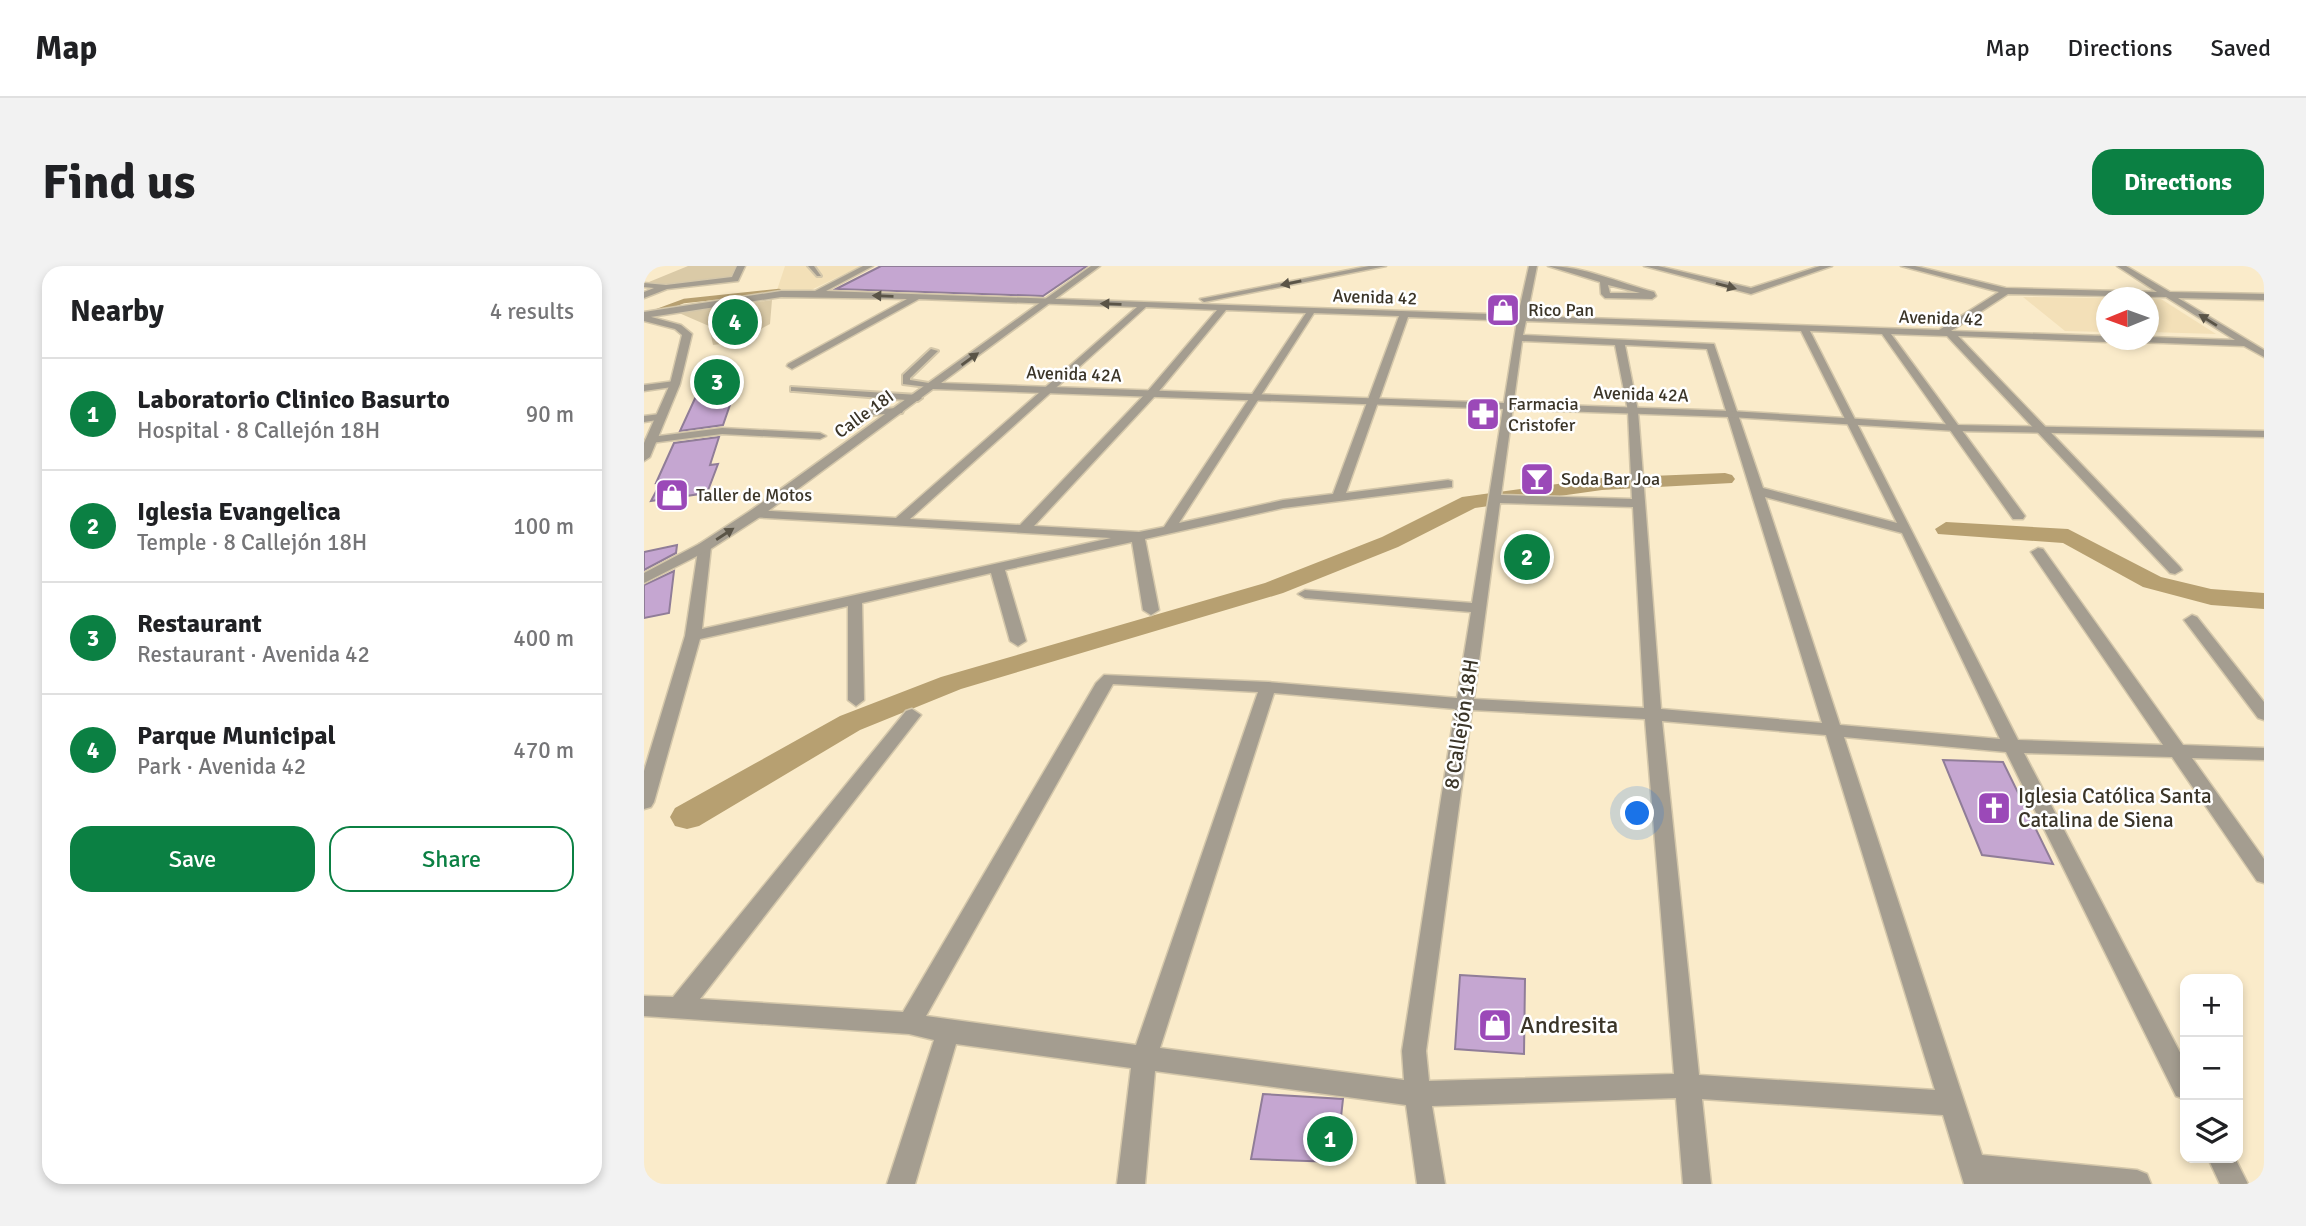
<!DOCTYPE html>
<html lang="en">
<head>
<meta charset="utf-8">
<style>
  body { margin:0; font-family:Signika,sans-serif; background:#f2f2f2; color:#202124 }
  .controls { position:absolute; right:21px; bottom:21px; display:grid; overflow:hidden; border-radius:14px; box-shadow:0 4px 10px #0003 }
  .controls button { width:63px; height:63px; display:grid; place-items:center; padding:0; border:0; border-bottom:2px solid #e0e0e0; background:#fff; color:#202124; font:35px sans-serif }
  .compass { position:absolute; left:1452px; top:21px; width:63px; height:63px; border-radius:50%; background:#fff; box-shadow:0 4px 10px #0003; rotate:269deg }
  .you { position:absolute; left:994px; top:548px; width:24px; height:24px; margin:-18px; border:5px solid #fff; border-radius:50%; background:#1a73e8; box-shadow:0 0 0 10px #1a73e833 }
  .badge { display:grid; place-items:center; width:46px; height:46px; border-radius:50%; background:#0b8043; color:#fff; font-size:23px; font-weight:700 }
  .pin { position:absolute; translate:-50% -50%; border:4px solid #fff; box-shadow:0 2px 7px #0006 }
  .list { margin:0; padding:0; list-style:none }
  h2 { display:flex; justify-content:space-between; align-items:center; height:91px; margin:0; padding:0 28px; font-size:30px }
  h2 small { font-size:23px; font-weight:400; color:#757577 }
  .list li { display:grid; grid-template-columns:46px 1fr auto; gap:21px; align-items:center; box-sizing:border-box; height:112px; padding:0 28px; border-top:2px solid #e0e0e0 }
  .list b { display:block; font-size:26px; white-space:nowrap }
  .list p { margin:0; font-size:23px; white-space:nowrap; color:#757577 }
  .list em { font-size:23px; font-style:normal; color:#757577 }
  .actions { display:flex; gap:14px; padding:21px 28px }
  .actions a { flex:1; padding:16px 0; border:2px solid #0b8043; border-radius:21px; text-align:center; font-size:24px; color:#0b8043 }
  .actions .main { background:#0b8043; color:#fff }
  .icon { flex:none; width:38px; height:38px; fill:none; stroke:currentColor; stroke-width:2; stroke-linecap:round; stroke-linejoin:round }
  .map { position:relative; flex:none; width:1620px; height:918px; overflow:hidden; border-radius:21px }
  header { display:flex; align-items:center; gap:42px; box-sizing:border-box; height:98px; padding:0 35px; background:#fff; border-bottom:2px solid #e0e0e0 }
  header strong { font-size:33px }
  nav { display:flex; gap:38px; margin-inline-start:auto; font-size:24px }
  .intro { display:flex; align-items:center; justify-content:space-between; box-sizing:border-box; height:168px; padding:0 42px }
  h1 { margin:0; font-size:49px }
  .button { padding:18px 32px; border-radius:21px; background:#0b8043; color:#fff; font-size:24px; font-weight:700 }
  main { display:flex; gap:42px; padding:0 42px }
  aside { flex:1; background:#fff; border-radius:21px; box-shadow:0 4px 10px #0003 }
  .map>svg:first-child { display:block }
  .built { fill:#f3e0b8 }
  .green { fill:#dacaa7 }
  .lines { fill:none; stroke-linecap:round; stroke-linejoin:round }
  .stream { stroke:#b7a071; stroke-width:4.5 }
  .canal { fill:#b7a071; fill-rule:evenodd }
  .building { fill:#c5a6d1; stroke:#907d98; stroke-width:2 }
  .service-casing { stroke:#d4c7aa; stroke-width:4 }
  .minor-casing { stroke:#d4c7aa; stroke-width:3 }
  .tertiary-casing { stroke:#d4c7aa; stroke-width:3 }
  .service { fill:#a49d90; fill-rule:evenodd }
  .minor { fill:#a49d90; fill-rule:evenodd }
  .tertiary { fill:#a49d90; fill-rule:evenodd }
  .oneway { fill:#5a5447 }
  .labels { text-anchor:middle; stroke-width:5; stroke-linejoin:round; paint-order:stroke }
  .far-street-label { font-size:18px; fill:#3b3528; stroke:#fff }
  .far-poi-label { font-size:18px; fill:#3b3528; stroke:#fff; text-anchor:start }
  .street-label { font-size:21px; fill:#3b3528; stroke:#fff }
  .poi-label { font-size:21px; fill:#3b3528; stroke:#fff; text-anchor:start }
  .near-poi-label { font-size:24px; fill:#3b3528; stroke:#fff; text-anchor:start }
</style>
</head>
<body>
<header>
<strong>Map</strong>
<nav><a>Map</a><a>Directions</a><a>Saved</a></nav>
</header>
<div class="intro"><h1>Find us</h1><a class="button">Directions</a></div>
<main>
<aside>
<h2>Nearby<small>4 results</small></h2>
<ul class="list">
<li><span class="badge">1</span><div><b>Laboratorio Clinico Basurto</b><p>Hospital · 8 Callejón 18H</p></div><em>90 m</em></li>
<li><span class="badge">2</span><div><b>Iglesia Evangelica</b><p>Temple · 8 Callejón 18H</p></div><em>100 m</em></li>
<li><span class="badge">3</span><div><b>Restaurant</b><p>Restaurant · Avenida 42</p></div><em>400 m</em></li>
<li><span class="badge">4</span><div><b>Parque Municipal</b><p>Park · Avenida 42</p></div><em>470 m</em></li>
</ul>
<div class="actions"><a class="main">Save</a><a>Share</a></div>
</aside>
<div class="map">
<svg width="1620" height="918" viewBox="0 0 1620 918">
  <rect width="100%" height="100%" fill="#faebca"/>
  <path class="built" d="M141,0h76l-52,25 -32,-1z
    M1379,31l83,1v34l-41,-1z
    M1505,33h12l55,35 -67,-2z"/>
  <path class="green" d="M44,0h50l-6,13 -63,6 -25,-1z
    M128,34l-2,24 -21,11 -4,6 -32,4 -4,-19 -30,-13z"/>
  <g class="lines">
    <path class="stream" d="M0,50l40,-15 95,-10"/>
    <path class="canal" d="M1081,207l7,2 3,4 -3,4 -130,7 -127,18 -77,39 -115,46 -322,96 -101,41 -161,96 -12,3 -12,-3 -5,-9 5,-9 165,-92 101,-39 324,-94 117,-46 80,-40 140,-19z
      M1302,256l122,7 93,48 50,12 53,4v16l-53,-4 -68,-18 -80,-44 -125,-9 -3,-5z"/>
  </g>
  <path class="building" d="M237,0h206l-44,30 -207,-7z
    M96,110l-17,49 -43,6 23,-50z
    M75,171l-9,28 8,-1 -11,29 -56,8 10,-19 -5,1 18,-40z
    M33,279l-1,8 -32,17v-18z
    M30,305l-5,42 -25,5v-33z
    M1299,494l60,2 50,102 -71,-9z
    M816,709l65,4 -1,75 -69,-5z
    M619,828l80,5 -7,63 -85,-3z"/>
  <g class="lines">
    <g class="service-casing">
      <path id="service" d="M164,0h6l7,10h-4z
        M287,83l7,2 -28,27v2l25,4v4l-32,-4v-9z
        M147,121l127,8 4,3 -4,3 -124,-10h-3z
        M255,142l4,3 -1,2 -31,2 -13,12 -7,-2 15,-15z"/>
    </g>
    <g class="minor-casing">
      <path id="minor" d="M93,0h8l-7,15 -71,8 -23,9v-6l10,-4 -10,-1v-4l22,2 66,-8z
        M219,0h10l-47,25 692,24 11,-49h8l-10,50 412,14 60,-38 -98,-26h14l91,22 151,4 -40,-26h9l44,26 94,2v6l-86,-2 86,52v7l-20,-11 -108,-4 -1,-2 13,-3 87,3 -69,-43 -158,-3 -57,37 155,5v4h4l-4,2 -148,-6 222,231 2,3 -7,4 -5,-1 -223,-237 -56,-2 134,182 -2,3h-10l-131,-185 -72,-3 208,409 145,5 -132,-193 7,-4 5,1 140,196 81,3v12l-72,-2 72,101v24l-7,-2 -85,-124 -148,-4 161,309v37l-9,-3 -170,-344 -162,-15 138,418 155,15 10,4 4,10h-187l-21,-69 -241,-16 9,85h-28l-7,-86 -244,8 13,78h-28l-11,-79 -251,-34 -10,113h-28l14,-116 -175,-24 -41,140h-28l47,-144 -25,-6 -265,-18v-20l29,1 233,-286 6,-2 9,6 -221,284 203,13 193,-329 8,-8 164,7 189,16 14,-86 -166,-14 -7,-4 7,-4 167,13 45,-282 -109,-4 -62,176 102,-13 4,1v6l-169,21 -138,31 14,71 -8,5 -8,-5 -11,-68 -127,28 21,71 -8,5 -8,-5 -19,-68 -129,30 2,97 -8,6 -8,-6v-94l-148,33 -46,163 -3,5 -7,2v-38l41,-135 14,-92h10l2,3 -9,82 409,-91 -361,-21v-6l5,-1 141,8 241,-211 -218,-8 -127,70 -5,-3 1,-2 119,-65 -126,-2 -137,21v-6l137,-21h34zM502,41l71,3 -70,82 -127,133 -110,-6zM582,44l80,3 -142,214 -25,5 -105,-6 121,-130zM670,47l85,3 -66,178 -50,6 -104,23zM882,55l275,10 96,192 -134,-35 -49,-144 -191,-9zM878,75l93,4 13,66 4,88 -131,-4zM981,79l82,4 115,374 -161,-14 -23,-298zM1121,231l137,36 98,206 -160,-14zM856,237l133,4 11,201 -170,-9zM469,418l145,8 -122,353 -210,-29zM630,427l181,16 -53,342 2,29 -244,-32zM828,444l173,9 29,355 -245,7 -3,-30zM1018,455l164,14 109,355 -236,-15z
        M725,0h17l-182,36 -4,-3z
        M904,0c35,0 72,17 106,26l2,4 -4,3 -47,-1 -4,-4 -1,-12zM964,19l32,8h-30z
        M1000,0h14l93,22 69,-22h12l-81,28z
        M31,115l4,1v4l-35,5v-6z
        M16,148l6,3 -2,2 -20,3v-6z
        M78,162l98,5 6,3 -6,3 -98,-5 -71,9 -6,-3 6,-3z
        M1548,349l5,2 67,85v18l-6,-2 -74,-98z
        M1564,892h27l13,26h-28z"/>
    </g>
    <g class="tertiary-casing">
      <path id="tertiary" d="M447,0h9l-159,117 789,28 227,14 307,6v6l-307,-6 -227,-14 -797,-28 -173,128 -51,33 -65,33v-10l55,-29 51,-33z
        M0,49l37,10 11,9 -12,50 -30,73 -6,4v-18l26,-59 12,-49 -7,-6 -31,-8z"/>
    </g>
    <use href="#service" class="service"/>
    <use href="#minor" class="minor"/>
    <use href="#tertiary" class="tertiary"/>
  </g>
  <defs><path id="oneway-solid" d="M-6-.8H1V-3.2L6.5 0L1 3.2V.8H-6Z" transform="scale(1.75)"/></defs>
  <g class="oneway">
    <use href="#oneway-solid" transform="translate(647 17) rotate(169)"/>
    <use href="#oneway-solid" transform="translate(1082 20) rotate(15)"/>
    <use href="#oneway-solid" transform="translate(239 30) rotate(-178)"/>
    <use href="#oneway-solid" transform="translate(467 38) rotate(-178)"/>
    <use href="#oneway-solid" transform="translate(1564 54) rotate(-148)"/>
    <use href="#oneway-solid" transform="translate(326 93) rotate(-36)"/>
    <use href="#oneway-solid" transform="translate(81 268) rotate(-33)"/>
  </g>
  <defs>
    <g id="shop-square" transform="scale(1.75)"><rect x="-9" y="-9" width="18" height="18" rx="4" fill="#9b49b8" stroke="#fff"/><path d="M-5-2.5h2.3a2.7 3.5 0 0 1 5.4 0H5L5.5 6h-11ZM-1.5-2.5h3a1.5 2.3 0 0 0-3 0Z" fill="#fff"/></g>
    <g id="pharmacy-square" transform="scale(1.75)"><rect x="-9" y="-9" width="18" height="18" rx="4" fill="#9b49b8" stroke="#fff"/><path d="M-2-6h4v4h4v4h-4v4h-4v-4h-4v-4h4Z" fill="#fff"/></g>
    <g id="bar-square" transform="scale(1.75)"><rect x="-9" y="-9" width="18" height="18" rx="4" fill="#9b49b8" stroke="#fff"/><path d="M-6-5H6L.8 .8V4.5H3.5V6h-7V4.5H-.8V.8Z" fill="#fff"/></g>
    <g id="church-square" transform="scale(1.75)"><rect x="-9" y="-9" width="18" height="18" rx="4" fill="#9b49b8" stroke="#fff"/><path d="M-1.2-6h2.4v3.5h3.3v2.4h-3.3V6h-2.4V-.1h-3.3v-2.4h3.3Z" fill="#fff"/></g>
  </defs>
  <g fill-rule="evenodd">
    <use href="#shop-square" x="859" y="44"/>
    <use href="#pharmacy-square" x="839" y="148"/>
    <use href="#bar-square" x="893" y="213"/>
    <use href="#shop-square" x="28" y="229"/>
    <use href="#church-square" x="1350" y="542"/>
    <use href="#shop-square" x="851" y="759"/>
  </g>
  <g class="labels">
    <g class="far-street-label">
      <text transform="translate(731 31) rotate(2)" y="6">Avenida 42</text>
      <text transform="translate(1297 52) rotate(2)" y="6">Avenida 42</text>
      <text transform="translate(430 108) rotate(2)" y="6">Avenida 42A</text>
      <text transform="translate(997 128) rotate(2)" y="6">Avenida 42A</text>
      <text transform="translate(220 148) rotate(-36)" y="6">Calle 18I</text>
    </g>
    <g class="far-poi-label">
      <text x="884" y="50">Rico Pan</text>
      <text x="864" y="144">Farmacia<tspan x="864" dy="21">Cristofer</tspan></text>
      <text x="917" y="219">Soda Bar Joa</text>
      <text x="52" y="235">Taller de Motos</text>
    </g>
    <g class="street-label">
      <text transform="translate(817 458) rotate(-81)" y="7">8 Callejón 18H</text>
    </g>
    <g class="poi-label">
      <text x="1374" y="537">Iglesia Católica Santa<tspan x="1374" dy="24">Catalina de Siena</tspan></text>
    </g>
    <g class="near-poi-label">
      <text x="876" y="767">Andresita</text>
    </g>
  </g>
</svg>
<div class="controls">
<button>+</button>
<button>−</button>
<button><svg class="icon" aria-label="layers" viewBox="0 0 24 24"><path d="M12 4l9 5-9 5-9-5zM3 14l9 5 9-5"/></svg></button>
</div>
<svg class="compass" viewBox="-18 -18 36 36"><path d="M0-13l5 13h-10z" fill="#e53935"/><path d="M0 13l5-13h-10z" fill="#757577"/></svg>
<div class="you"></div>
<div class="pin badge" style="left:686px;top:873px">1</div>
<div class="pin badge" style="left:883px;top:291px">2</div>
<div class="pin badge" style="left:73px;top:116px">3</div>
<div class="pin badge" style="left:91px;top:56px">4</div>
</div>
</main>
</body>
</html>
